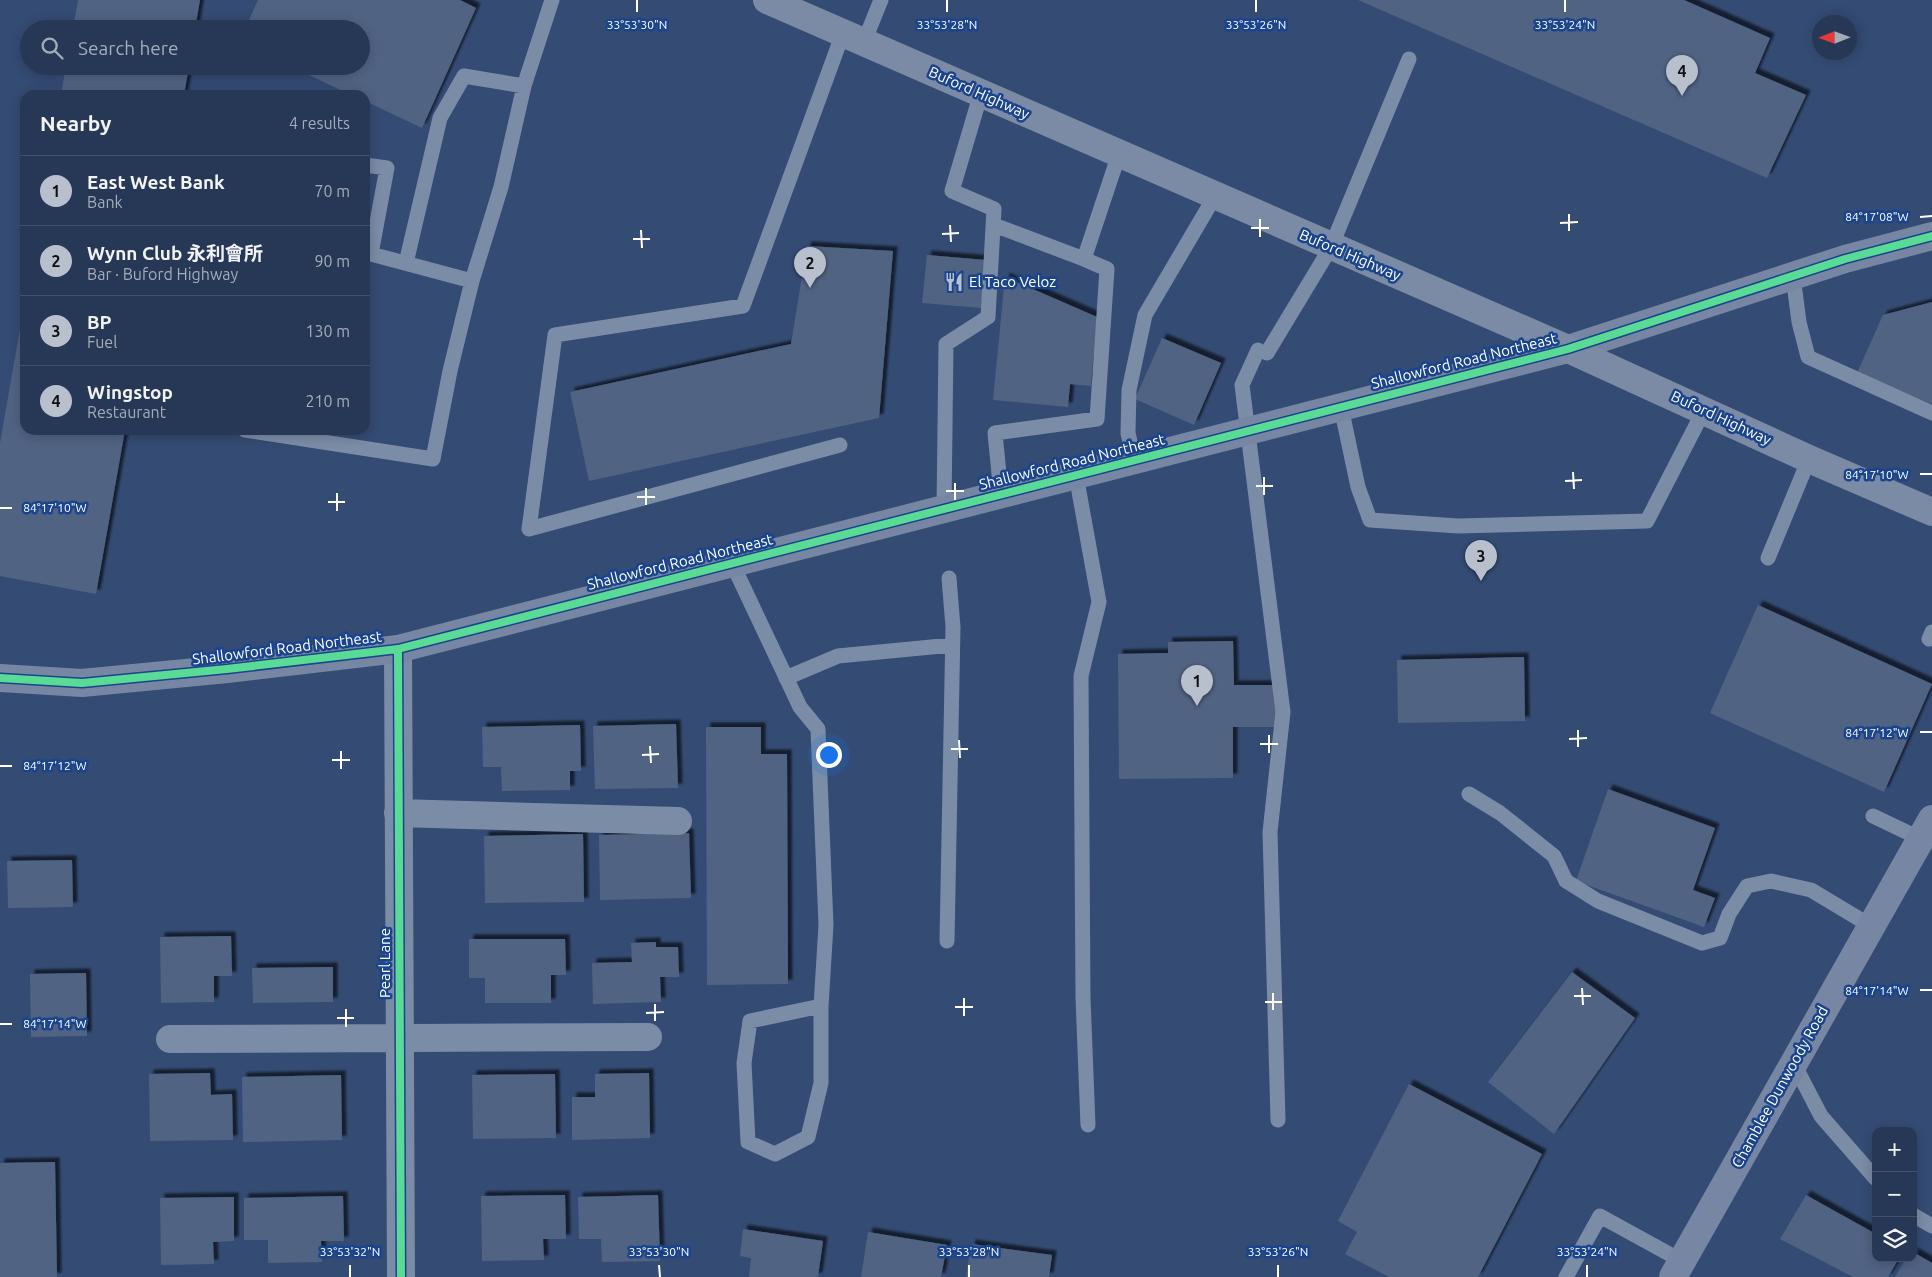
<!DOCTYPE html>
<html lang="en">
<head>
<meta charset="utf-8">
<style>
  body { margin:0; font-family:Ubuntu,"Noto Sans SC",sans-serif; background:#2f3f5c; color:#f1f3f6 }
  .controls { position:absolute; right:15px; bottom:15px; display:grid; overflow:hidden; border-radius:10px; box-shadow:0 2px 12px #0003 }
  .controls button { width:45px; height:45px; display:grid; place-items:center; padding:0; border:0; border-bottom:1px solid #43526c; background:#273856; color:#f1f3f6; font:25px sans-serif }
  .compass { position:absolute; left:1812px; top:15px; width:45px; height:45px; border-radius:50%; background:#273856; box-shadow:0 2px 12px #0003; rotate:269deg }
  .you { position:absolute; left:828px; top:754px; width:18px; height:18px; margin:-12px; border:4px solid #fff; border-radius:50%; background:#1a73e8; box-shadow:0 0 0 8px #1a73e833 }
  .badge { display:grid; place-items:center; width:32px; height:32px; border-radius:50%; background:#b8c0ce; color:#111; font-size:16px; font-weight:700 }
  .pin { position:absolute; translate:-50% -41px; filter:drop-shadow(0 1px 2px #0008) }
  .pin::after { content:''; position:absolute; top:26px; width:18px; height:15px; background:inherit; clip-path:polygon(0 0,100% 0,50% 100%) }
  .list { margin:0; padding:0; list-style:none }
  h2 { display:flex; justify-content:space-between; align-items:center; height:65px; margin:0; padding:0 20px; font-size:21px }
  h2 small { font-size:16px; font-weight:400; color:#a4acb9 }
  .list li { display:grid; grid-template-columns:32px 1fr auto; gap:15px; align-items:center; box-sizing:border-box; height:70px; padding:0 20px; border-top:1px solid #43526c }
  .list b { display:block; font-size:19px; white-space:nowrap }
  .list p { margin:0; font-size:16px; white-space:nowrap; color:#a4acb9 }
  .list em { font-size:16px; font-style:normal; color:#a4acb9 }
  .icon { flex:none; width:28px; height:28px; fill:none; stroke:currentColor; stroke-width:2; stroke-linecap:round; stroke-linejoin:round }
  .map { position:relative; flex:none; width:1932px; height:1277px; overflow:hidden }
  .search { position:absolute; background:#273856; box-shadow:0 2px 12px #0003; left:20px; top:20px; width:350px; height:55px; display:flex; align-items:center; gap:12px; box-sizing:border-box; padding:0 18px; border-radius:28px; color:#a4acb9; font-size:19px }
  .panel { position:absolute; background:#273856; box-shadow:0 2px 12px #0003; left:20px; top:90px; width:350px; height:345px; border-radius:15px }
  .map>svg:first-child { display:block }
  .building { fill:#516383; filter:url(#shadow) }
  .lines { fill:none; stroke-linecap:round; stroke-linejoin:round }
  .lane { stroke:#7b8ca7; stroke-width:15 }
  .street { stroke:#7b8ca7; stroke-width:28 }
  .secondary { stroke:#7787a3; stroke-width:28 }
  .primary { stroke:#7b8ba5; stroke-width:28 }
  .cycleway-casing { stroke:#1a448d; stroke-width:11 }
  .cycleway { stroke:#5adb95; stroke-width:8 }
  .ticks { fill:none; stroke:#fff; stroke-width:2 }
  .labels { text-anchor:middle; stroke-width:5; stroke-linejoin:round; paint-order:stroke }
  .street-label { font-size:15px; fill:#fff; stroke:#1a448d }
  .poi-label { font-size:15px; fill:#fff; stroke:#1a448d; text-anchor:start }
  .ticks-label { font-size:12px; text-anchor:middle; fill:#fff; stroke:#1a448d; stroke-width:5; stroke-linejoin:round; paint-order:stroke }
</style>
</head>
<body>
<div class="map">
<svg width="1932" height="1277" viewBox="0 0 1932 1277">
  <defs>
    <filter id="shadow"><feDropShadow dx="4.5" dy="-4.5" stdDeviation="1" flood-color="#0009"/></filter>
  </defs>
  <rect width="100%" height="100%" fill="#344b73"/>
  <path class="building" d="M78,0h122l-5,29h-122z
    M258,0h202l16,8 -54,120 -57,-27v-6h-14l-61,-29h71v-37h-116z
    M1358,0h326l86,38 -15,35 51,22 -39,83z
    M66,66h123l-5,29h-123z
    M807,246l86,5 -14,167 -290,63 -19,-89 221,-48z
    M927,255l59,5 -5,48 -59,-5z
    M1005,277l92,40 -6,69 -21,-2 -2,23 -75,-7z
    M1932,302v102l-75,-31 26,-58z
    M24,306l1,124h100l-29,164 -96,-18v-133z
    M1162,338l59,25 -27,62 -59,-26z
    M1758,605l174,79 -48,108 -174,-79z
    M1233,641l1,44h42v42h-43v51l-114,1 -1,-125 50,-1v-11z
    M1524,657l1,64 -127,2 -1,-63z
    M676,724l2,64 -83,1 -2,-63z
    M580,725l1,46h-11v19l-68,1 -1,-24h-18l-1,-40z
    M706,727h55v27h26l1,230 -81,1z
    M1608,789l107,39 -22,62 22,8 -11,29 -128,-46z
    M689,833l2,65 -91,2 -1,-65z
    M583,834l1,68 -99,1 -1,-67z
    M72,860l1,47 -65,1 -1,-47z
    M231,936l1,40h-18v26l-53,1 -1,-66z
    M469,939h96l1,36h-15v28h-66v-25h-16z
    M656,942v5h22l1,30h-19l1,25 -68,2 -1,-41 40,-1 -1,-19z
    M333,967v35l-80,1 -1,-35z
    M1572,972l63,46 -81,116 -66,-52z
    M86,973l1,63 -56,1 -1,-63z
    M210,1073l1,22 21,-1 1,46 -83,1 -1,-67z
    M649,1073l1,65 -78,2v-43h23v-23z
    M555,1074l1,64 -83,1 -1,-64z
    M341,1075l1,65 -99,2 -1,-65z
    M1409,1084l133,70 -64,123h-89l-44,-23 12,-22 -19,-11z
    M55,1162l2,115h-57v-114z
    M565,1195l1,44h-23l1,21 -62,1 -1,-65z
    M658,1195l2,66 -58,1 -1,-23h-22l-1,-42z
    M1806,1195l70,39v24h23l-11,19h-35l-73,-38z
    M343,1196l1,45h-23l1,21 -54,1v-23h-24v-42z
    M234,1197v44l-21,1 1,22 -53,1 -1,-67z
    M743,1229l80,12 -5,36h-69l2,-19 -11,-2z
    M868,1232l79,13 -6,32h-80z
    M971,1244l81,11 -3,22h-83z
    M1913,1252l19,11v14h-37l11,-19h7z"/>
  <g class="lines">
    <path class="lane" d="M864,42l17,-42
      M365,165l22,3 -16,86 101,27
      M994,225l90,34 35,-105
      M406,263l34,-145 24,-42 60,10
      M1793,276l6,46 9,35 124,56
      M1258,350l-16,35 41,327 -13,120 8,288
      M1267,353l64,-106 78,-188
      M1341,407l17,80 12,33 88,6 189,-5 57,-111
      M245,430l188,29 17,-88 22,-90 29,-94 23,-101 28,-86
      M840,445l-311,84 26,-194 188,-29 100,-273
      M1134,460l-6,-27 1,-43 16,-75 70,-119
      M1076,475l23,127 -18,74 2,322 5,127
      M1001,494l-6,-61 102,-14 10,-150 -23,-10
      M944,509l2,-165 42,-27 6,-108 -42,-18 29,-98
      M1768,558l41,-99
      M732,563l68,144 18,22 8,196 -5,81v77l-13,54 -33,17 -27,-12 -4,-79 6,-42 71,-15
      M1929,639l3,-7
      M786,678l52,-22 114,-11
      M1469,794l31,19 54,43 12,25 32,20 104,42 18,-5 9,-24 18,-28 24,-5 40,9 60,36
      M1873,816l48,23
      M947,941l6,-314 -4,-49
      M1794,1064l27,52 55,63
      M1913,1215l19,11
      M1566,1277l34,-61 82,45"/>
    <path class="street" d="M398,649l3,628
      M398,813l280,8
      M170,1039l478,-2"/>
    <path class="secondary" d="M0,678l82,5 145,-14 171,-20 1170,-300 277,-90 87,-23
      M1673,1277l259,-458"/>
    <path class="primary" d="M767,0l801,349 241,110 123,53"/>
    <g class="cycleway-casing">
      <path id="cycleway" d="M398,649l3,628
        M0,678l82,5 145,-14 171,-20 1170,-300 277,-90 87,-23"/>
    </g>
    <use href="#cycleway" class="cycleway"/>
  </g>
  <path class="ticks" d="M637,0v12M947,0v12M1256,0v12M1565,0v12M1569,214v17M1920,217l12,-1M1260,219v18M1560,223l18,-1M950,225l1,17M1251,228h18M641,230l1,18M942,234l17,-1M633,239h17M1573,472l1,17M1920,474h12M1264,477v18M1565,481l17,-1M955,483v17M1256,486h17M646,488v17M946,491h18M337,493v18M637,497h18M328,502h17M0,508h12M1578,730v17M1920,732h12M1269,735v18M1569,739l18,-1M959,740l1,18M1260,744h18M650,746l1,17M951,749h17M341,751v18M642,755l17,-1M332,760h18M0,766h12M1582,988l1,17M1920,990h12M1273,993v17M1574,996h17M964,998v18M1265,1002h17M655,1004v17M955,1007h18M346,1009v18M646,1013l18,-1M337,1018h17M0,1024h12M350,1265v12M659,1265l1,12M969,1265v12M1278,1265v12M1587,1265v12"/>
  <defs>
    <g id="restaurant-bare" transform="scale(1.5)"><path d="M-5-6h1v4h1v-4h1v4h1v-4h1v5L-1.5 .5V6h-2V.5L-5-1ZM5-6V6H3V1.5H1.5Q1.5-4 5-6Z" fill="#b8c0ce" stroke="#1a448d" stroke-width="2.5" paint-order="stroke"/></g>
  </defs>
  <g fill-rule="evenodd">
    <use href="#restaurant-bare" x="954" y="282"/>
  </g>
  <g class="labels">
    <g class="street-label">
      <text transform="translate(979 93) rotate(24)" y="5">Buford Highway</text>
      <text transform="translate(1350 255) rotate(23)" y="5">Buford Highway</text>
      <text transform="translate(1464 361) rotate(-14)" y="5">Shallowford Road Northeast</text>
      <text transform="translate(1721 418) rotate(25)" y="5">Buford Highway</text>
      <text transform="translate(1072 462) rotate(-14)" y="5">Shallowford Road Northeast</text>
      <text transform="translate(680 562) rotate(-14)" y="5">Shallowford Road Northeast</text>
      <text transform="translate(287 648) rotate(-7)" y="5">Shallowford Road Northeast</text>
      <text transform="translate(385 963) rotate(-90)" y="5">Pearl Lane</text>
      <text transform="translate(1780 1087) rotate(-61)" y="5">Chamblee Dunwoody Road</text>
    </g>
    <g class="poi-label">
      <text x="969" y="287">El Taco Veloz</text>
    </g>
  </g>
  <g class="ticks-label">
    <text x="637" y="29">33°53'30"N</text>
    <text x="947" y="29">33°53'28"N</text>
    <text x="1256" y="29">33°53'26"N</text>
    <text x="1565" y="29">33°53'24"N</text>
    <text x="1877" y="221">84°17'08"W</text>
    <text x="1877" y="479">84°17'10"W</text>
    <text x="55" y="512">84°17'10"W</text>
    <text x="1877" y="737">84°17'12"W</text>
    <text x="55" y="770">84°17'12"W</text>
    <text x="1877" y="995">84°17'14"W</text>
    <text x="55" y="1028">84°17'14"W</text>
    <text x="350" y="1256">33°53'32"N</text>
    <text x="659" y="1256">33°53'30"N</text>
    <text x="969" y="1256">33°53'28"N</text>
    <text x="1278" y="1256">33°53'26"N</text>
    <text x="1587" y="1256">33°53'24"N</text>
  </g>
</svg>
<div class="controls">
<button>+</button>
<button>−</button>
<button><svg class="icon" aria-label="layers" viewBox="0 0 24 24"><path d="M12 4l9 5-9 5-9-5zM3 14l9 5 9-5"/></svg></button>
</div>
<svg class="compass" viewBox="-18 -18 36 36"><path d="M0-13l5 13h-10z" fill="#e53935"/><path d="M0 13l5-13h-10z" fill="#a4acb9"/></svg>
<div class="you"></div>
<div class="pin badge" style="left:1197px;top:706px">1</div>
<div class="pin badge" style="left:810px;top:288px">2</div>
<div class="pin badge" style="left:1481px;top:581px">3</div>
<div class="pin badge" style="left:1682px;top:96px">4</div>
<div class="search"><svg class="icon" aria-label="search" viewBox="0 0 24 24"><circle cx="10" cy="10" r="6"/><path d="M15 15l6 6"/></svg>Search here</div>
<section class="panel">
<h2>Nearby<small>4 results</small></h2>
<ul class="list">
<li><span class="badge">1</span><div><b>East West Bank</b><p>Bank</p></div><em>70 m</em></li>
<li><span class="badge">2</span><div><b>Wynn Club 永利會所</b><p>Bar · Buford Highway</p></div><em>90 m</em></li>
<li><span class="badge">3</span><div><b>BP</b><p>Fuel</p></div><em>130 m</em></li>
<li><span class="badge">4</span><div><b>Wingstop</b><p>Restaurant</p></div><em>210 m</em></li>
</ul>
</section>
</div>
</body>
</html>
